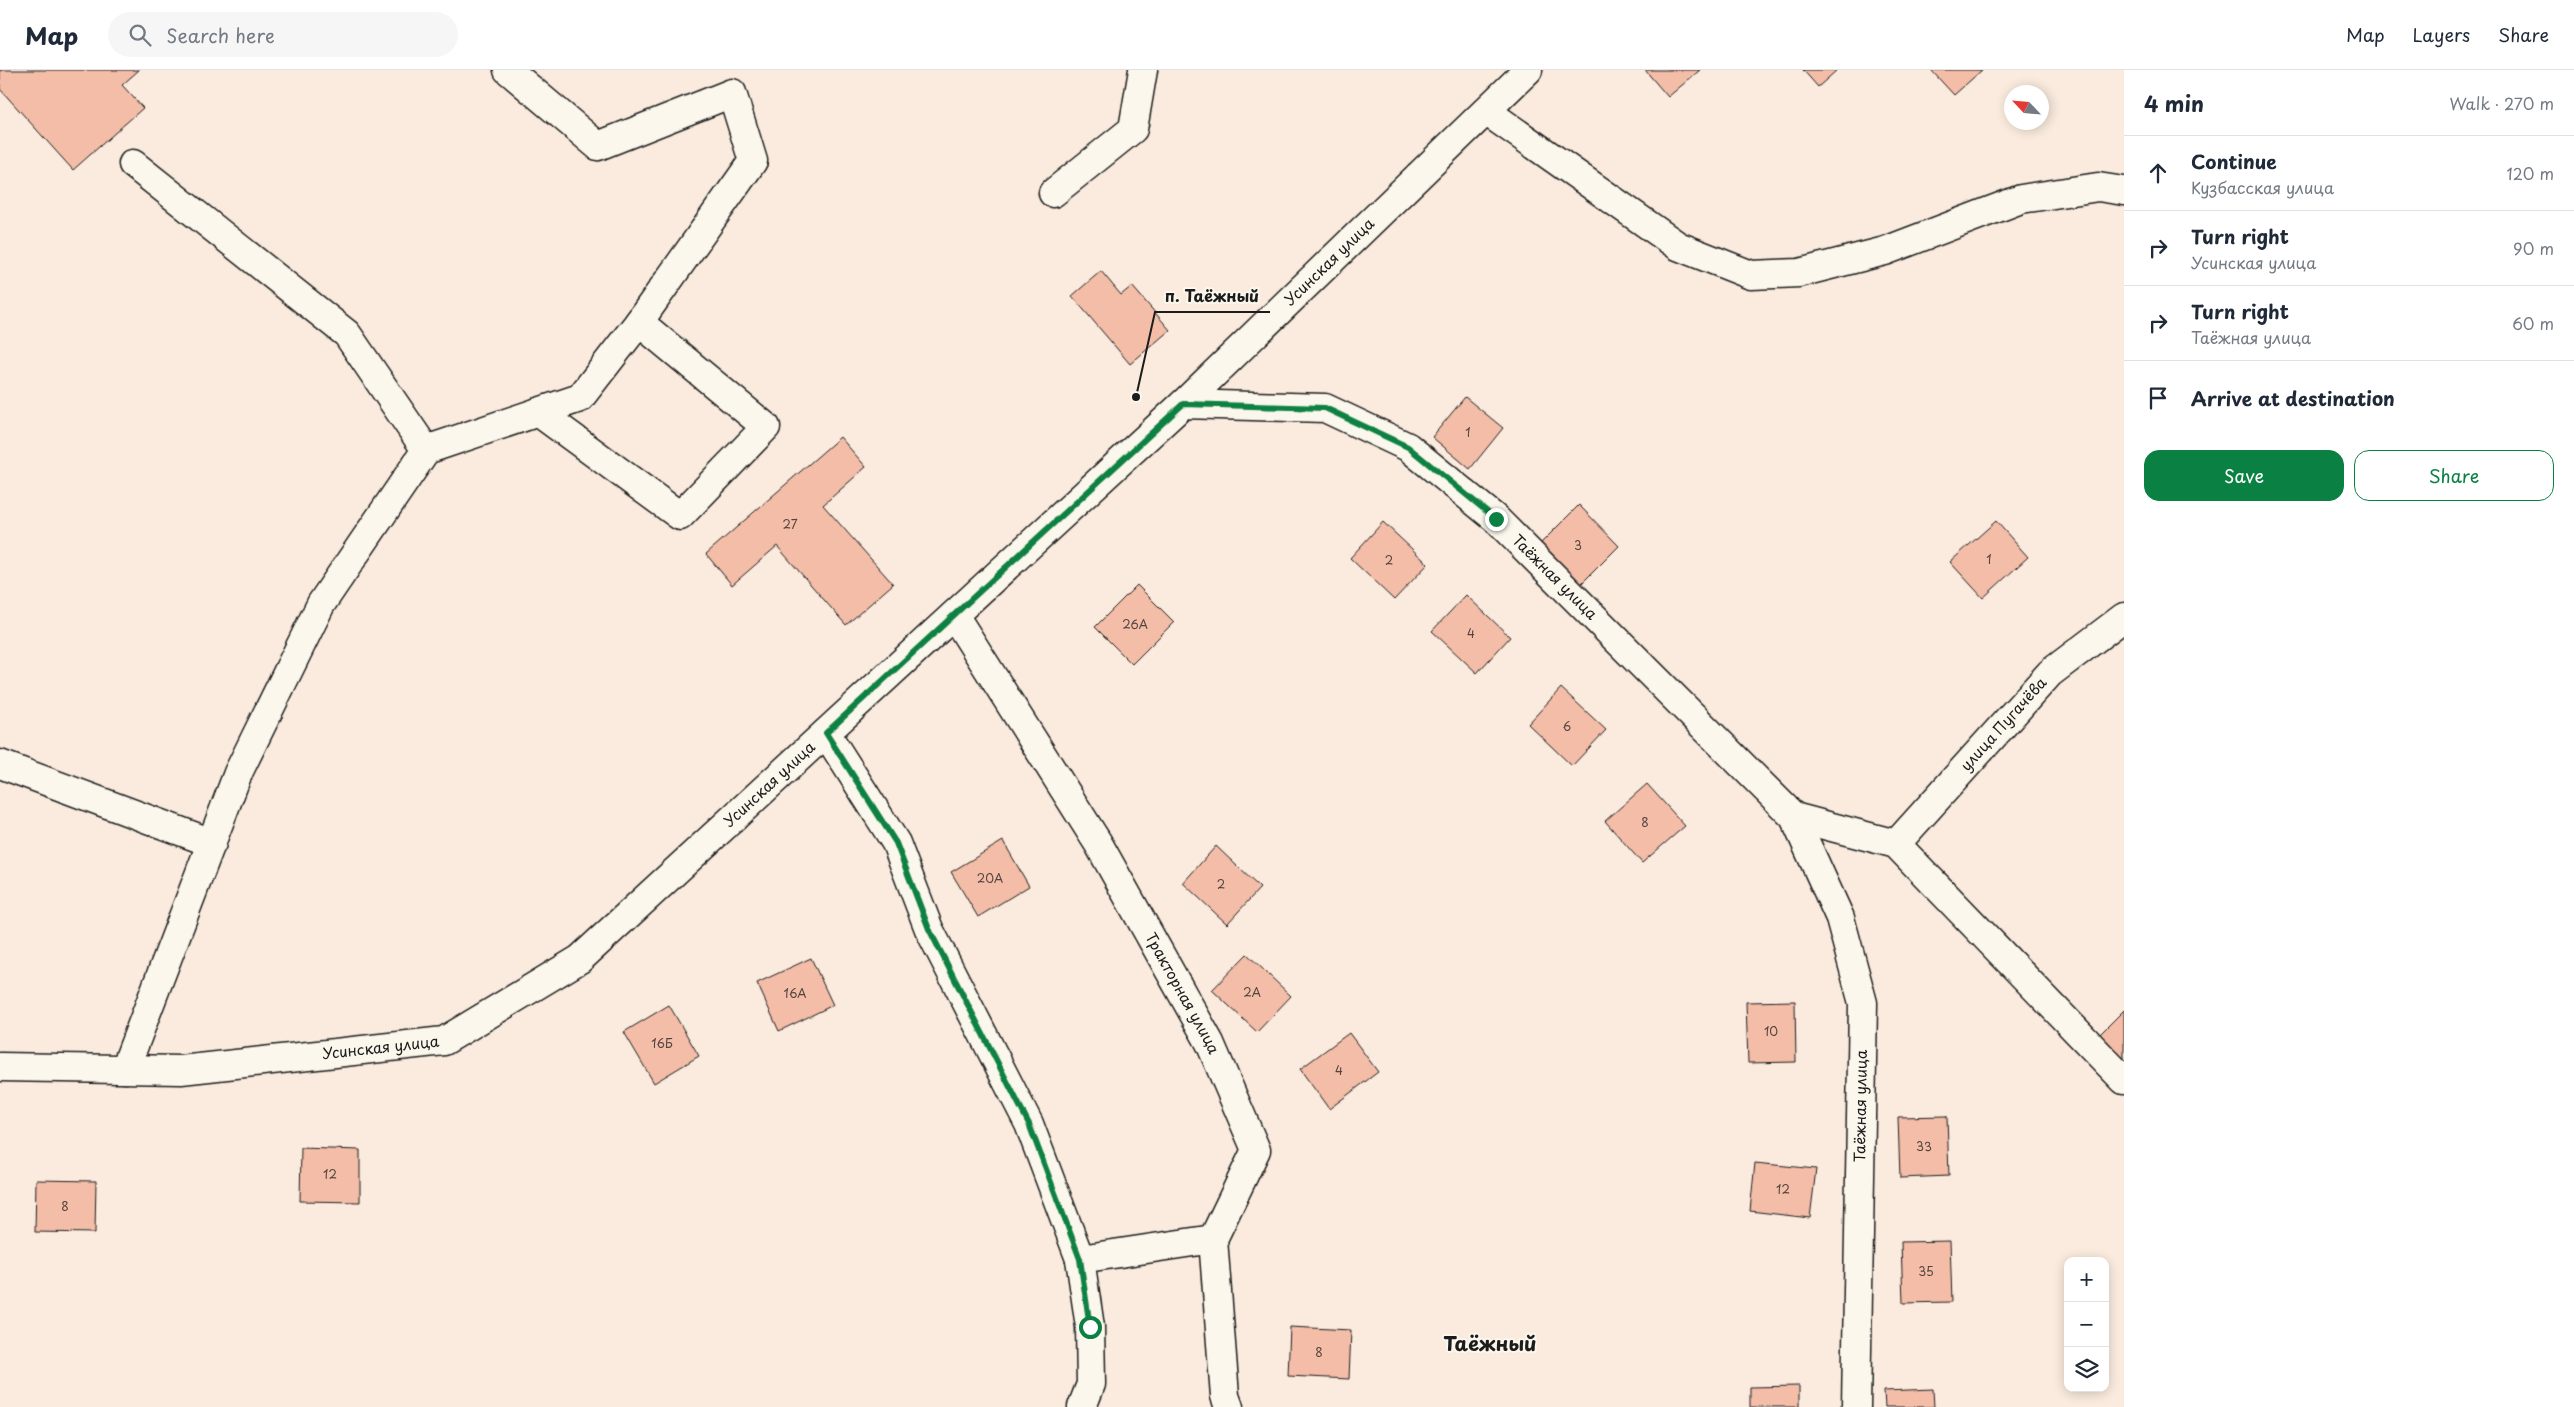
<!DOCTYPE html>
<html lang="en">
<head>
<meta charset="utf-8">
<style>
  body { margin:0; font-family:"Playpen Sans",sans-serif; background:#f6f6f7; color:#1f2937 }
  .controls { position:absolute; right:15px; bottom:15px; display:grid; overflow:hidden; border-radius:10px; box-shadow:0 2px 12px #0003 }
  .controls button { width:45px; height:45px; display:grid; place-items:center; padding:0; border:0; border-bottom:1px solid #e0e1e3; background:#fff; color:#1f2937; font:25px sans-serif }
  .compass { position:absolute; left:2004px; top:15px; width:45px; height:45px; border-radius:50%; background:#fff; box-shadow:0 2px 12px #0003; rotate:296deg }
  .stop { position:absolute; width:15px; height:15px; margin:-11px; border:4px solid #0b8043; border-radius:50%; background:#fff }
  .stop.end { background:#0b8043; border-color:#fff; box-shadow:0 1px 5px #0008 }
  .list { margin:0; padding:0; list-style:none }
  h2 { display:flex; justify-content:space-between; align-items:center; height:65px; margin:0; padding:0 20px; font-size:21px }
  h2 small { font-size:16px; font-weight:400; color:#747a83 }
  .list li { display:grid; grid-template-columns:32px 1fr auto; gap:15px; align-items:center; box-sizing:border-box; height:75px; padding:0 20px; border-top:1px solid #e0e1e3 }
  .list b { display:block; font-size:19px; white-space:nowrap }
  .list p { margin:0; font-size:16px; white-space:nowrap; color:#747a83 }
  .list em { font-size:16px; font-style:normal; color:#747a83 }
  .actions { display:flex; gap:10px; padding:15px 20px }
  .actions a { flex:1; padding:11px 0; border:1px solid #0b8043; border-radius:15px; text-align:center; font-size:18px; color:#0b8043 }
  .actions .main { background:#0b8043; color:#fff }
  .icon { flex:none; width:28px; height:28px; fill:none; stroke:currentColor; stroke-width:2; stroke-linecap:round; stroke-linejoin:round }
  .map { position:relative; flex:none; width:2124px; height:1337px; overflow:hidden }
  header { display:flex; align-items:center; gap:30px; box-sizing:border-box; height:70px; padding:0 25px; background:#fff; border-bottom:1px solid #e0e1e3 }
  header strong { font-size:24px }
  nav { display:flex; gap:28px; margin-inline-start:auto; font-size:18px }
  .search { width:350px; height:45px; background:#f6f6f7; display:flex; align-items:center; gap:12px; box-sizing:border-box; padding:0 18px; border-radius:28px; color:#747a83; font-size:19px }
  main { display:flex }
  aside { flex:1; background:#fff }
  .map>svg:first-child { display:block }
  .building { fill:#f4bda8; stroke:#1c1c1c }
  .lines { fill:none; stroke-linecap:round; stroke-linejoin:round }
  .minor-casing { stroke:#1c1c1c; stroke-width:31 }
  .minor { stroke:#fbf7ec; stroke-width:28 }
  .route { stroke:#0b8043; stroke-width:6 }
  .labels { text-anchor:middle; stroke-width:4; stroke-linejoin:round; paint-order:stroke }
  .number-label { font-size:12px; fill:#52443f }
  .street-label { font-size:15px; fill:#1c1c1c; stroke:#fbf7ec }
  .district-label { font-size:20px; font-weight:bold; fill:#1c1c1c; stroke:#fbf7ec }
  .leader { fill:none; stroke:#1c1c1c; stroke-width:2 }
  .callout-dot { fill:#1c1c1c; stroke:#fbf7ec; stroke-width:2 }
  .callout-label { font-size:16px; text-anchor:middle; font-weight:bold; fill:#1c1c1c; stroke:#fbf7ec; stroke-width:4; stroke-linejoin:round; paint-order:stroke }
</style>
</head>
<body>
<header>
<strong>Map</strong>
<div class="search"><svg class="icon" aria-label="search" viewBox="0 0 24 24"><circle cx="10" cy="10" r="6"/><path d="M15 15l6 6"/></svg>Search here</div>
<nav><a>Map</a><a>Layers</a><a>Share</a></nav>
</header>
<main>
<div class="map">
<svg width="2124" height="1337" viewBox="0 0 2124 1337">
  <rect width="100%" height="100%" fill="#faebde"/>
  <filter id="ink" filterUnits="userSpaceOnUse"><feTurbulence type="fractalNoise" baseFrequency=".02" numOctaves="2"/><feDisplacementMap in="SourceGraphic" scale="10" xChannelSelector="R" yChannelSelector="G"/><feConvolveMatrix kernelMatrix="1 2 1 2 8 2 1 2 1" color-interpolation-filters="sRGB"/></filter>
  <g filter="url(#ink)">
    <path class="building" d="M0,0h139l-17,15 21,23 -70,62 -73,-81z
      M1645,0h55l-32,27z
      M1803,0h34l-19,17z
      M1931,0h51l-28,25z
      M1101,201l20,24 11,-9 38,44 -40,34 -58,-68z
      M1465,327l38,31 -33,41 -38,-32z
      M840,367l26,30 -43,38 70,79 -47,41 -69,-79 -45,39 -26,-31z
      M1579,435l40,41 -41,41 -41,-40z
      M1996,451l32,36 -45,41 -33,-36z
      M1383,452l45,42 -34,36 -44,-42z
      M1137,515l37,37 -42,42 -37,-37z
      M1466,525l44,42 -33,36 -45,-42z
      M1561,618l45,42 -34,36 -44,-42z
      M1647,714l38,42 -43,37 -37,-42z
      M1003,771l26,45 -51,31 -27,-45z
      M1216,776l44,42 -33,36 -44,-41z
      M1247,884l44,42 -34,36 -45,-42z
      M811,888l22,47 -54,26 -22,-48z
      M1795,931l1,61 -48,1 -2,-61z
      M669,935l30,51 -45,27 -30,-51z
      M2124,940v53l-26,-27z
      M1349,963l29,39 -49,37 -29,-40z
      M1947,1046l2,60 -49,2 -2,-61z
      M301,1078l59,2v52l-60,-1z
      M1755,1093l61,6 -6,49 -60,-7z
      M36,1110l60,1 -1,52 -60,-1z
      M1950,1171l2,61 -49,1 -2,-61z
      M1290,1257l61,3 -2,49 -61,-3z
      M1799,1316v21h-49v-20z
      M1933,1319l1,18h-49l-1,-16z"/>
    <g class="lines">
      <g class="minor-casing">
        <g id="minor">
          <path d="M1486,41l192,135 73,29 48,-2 86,-22 136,-52 77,-12 26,4"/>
          <path d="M133,94l214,170 79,116"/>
          <path d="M1053,123l80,-64 10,-59"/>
          <path id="s1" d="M1183,334l142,4 83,39 88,72 298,298 46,101 23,85 -7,404"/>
          <path d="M538,342l142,104 86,-89 -127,-105"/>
          <path id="s2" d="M954,545l144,228 112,200 46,107 -43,89 12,157 4,11"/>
          <path d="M826,663l70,110 33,86 100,195 51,135 10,68 1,57 -9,23"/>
          <path d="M0,694l212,79"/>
          <path d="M1794,747l102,27 228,236"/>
          <path id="s3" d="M1896,774l154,-171 74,-56"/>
          <path id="s4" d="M0,997l181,3 263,-29 136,-82 603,-555 345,-334"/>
          <path d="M125,999l113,-296 83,-169 105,-154 154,-52 59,-76 114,-161 -21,-68 -134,53 -90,-76"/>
          <path d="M1080,1189l133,-20"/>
        </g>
      </g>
      <use href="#minor" class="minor"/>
    </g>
  </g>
  <g class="lines" filter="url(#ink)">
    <path class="route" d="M1090,1257l-10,-68 -51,-135 -100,-195 -33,-86 -70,-110 357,-329 142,4 83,39 88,72"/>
  </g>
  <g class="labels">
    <g class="number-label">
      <text x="1468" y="367">1</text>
      <text x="790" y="459">27</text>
      <text x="1578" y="480">3</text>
      <text x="1989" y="494">1</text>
      <text x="1389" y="495">2</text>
      <text x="1135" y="559">26А</text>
      <text x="1471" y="568">4</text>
      <text x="1567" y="661">6</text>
      <text x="1645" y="757">8</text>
      <text x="990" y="813">20А</text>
      <text x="1221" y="819">2</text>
      <text x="1252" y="927">2А</text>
      <text x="795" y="928">16А</text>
      <text x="1771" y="966">10</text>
      <text x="662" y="978">16Б</text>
      <text x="1339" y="1005">4</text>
      <text x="1924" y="1081">33</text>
      <text x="330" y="1109">12</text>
      <text x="1783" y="1124">12</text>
      <text x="65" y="1141">8</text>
      <text x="1926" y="1206">35</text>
      <text x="1319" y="1287">8</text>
    </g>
    <g class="street-label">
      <text dy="5" stroke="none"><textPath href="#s4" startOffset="1628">Усинская улица</textPath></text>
      <text dy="5" stroke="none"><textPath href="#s1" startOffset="430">Таёжная улица</textPath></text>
      <text dy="5" stroke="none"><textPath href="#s3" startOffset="161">улица Пугачёва</textPath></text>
      <text dy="5" stroke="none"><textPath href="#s4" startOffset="862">Усинская улица</textPath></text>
      <text dy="5" stroke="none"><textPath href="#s2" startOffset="442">Тракторная улица</textPath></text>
      <text dy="5" stroke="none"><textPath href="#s4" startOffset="382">Усинская улица</textPath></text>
      <text transform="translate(1861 1036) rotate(-89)" y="5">Таёжная улица</text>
    </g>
    <g class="district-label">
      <text x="1490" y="1281">Таёжный</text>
    </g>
  </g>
  <path class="leader" d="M1136 327L1155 242H1270"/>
  <circle class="callout-dot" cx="1136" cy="327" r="5"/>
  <g class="callout-label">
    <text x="1212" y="232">п. Таёжный</text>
  </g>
</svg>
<div class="controls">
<button>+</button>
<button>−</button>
<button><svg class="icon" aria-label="layers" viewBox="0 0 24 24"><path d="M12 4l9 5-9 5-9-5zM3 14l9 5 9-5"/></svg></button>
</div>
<svg class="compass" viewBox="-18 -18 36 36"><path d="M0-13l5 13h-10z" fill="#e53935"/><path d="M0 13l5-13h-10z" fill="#747a83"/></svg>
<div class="stop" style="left:1090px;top:1257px"></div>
<div class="stop end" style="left:1496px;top:449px"></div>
</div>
<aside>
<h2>4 min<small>Walk · 270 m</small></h2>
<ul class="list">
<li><svg class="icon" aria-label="ahead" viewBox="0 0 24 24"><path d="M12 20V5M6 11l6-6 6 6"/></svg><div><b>Continue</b><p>Кузбасская улица</p></div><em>120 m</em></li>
<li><svg class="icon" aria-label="right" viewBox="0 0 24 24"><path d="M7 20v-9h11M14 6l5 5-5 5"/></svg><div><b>Turn right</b><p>Усинская улица</p></div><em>90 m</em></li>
<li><svg class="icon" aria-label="right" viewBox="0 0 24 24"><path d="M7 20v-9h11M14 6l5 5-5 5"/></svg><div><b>Turn right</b><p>Таёжная улица</p></div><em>60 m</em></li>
<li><svg class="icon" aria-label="arrive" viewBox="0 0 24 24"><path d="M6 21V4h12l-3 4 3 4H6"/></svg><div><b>Arrive at destination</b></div></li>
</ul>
<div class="actions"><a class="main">Save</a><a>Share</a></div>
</aside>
</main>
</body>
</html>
